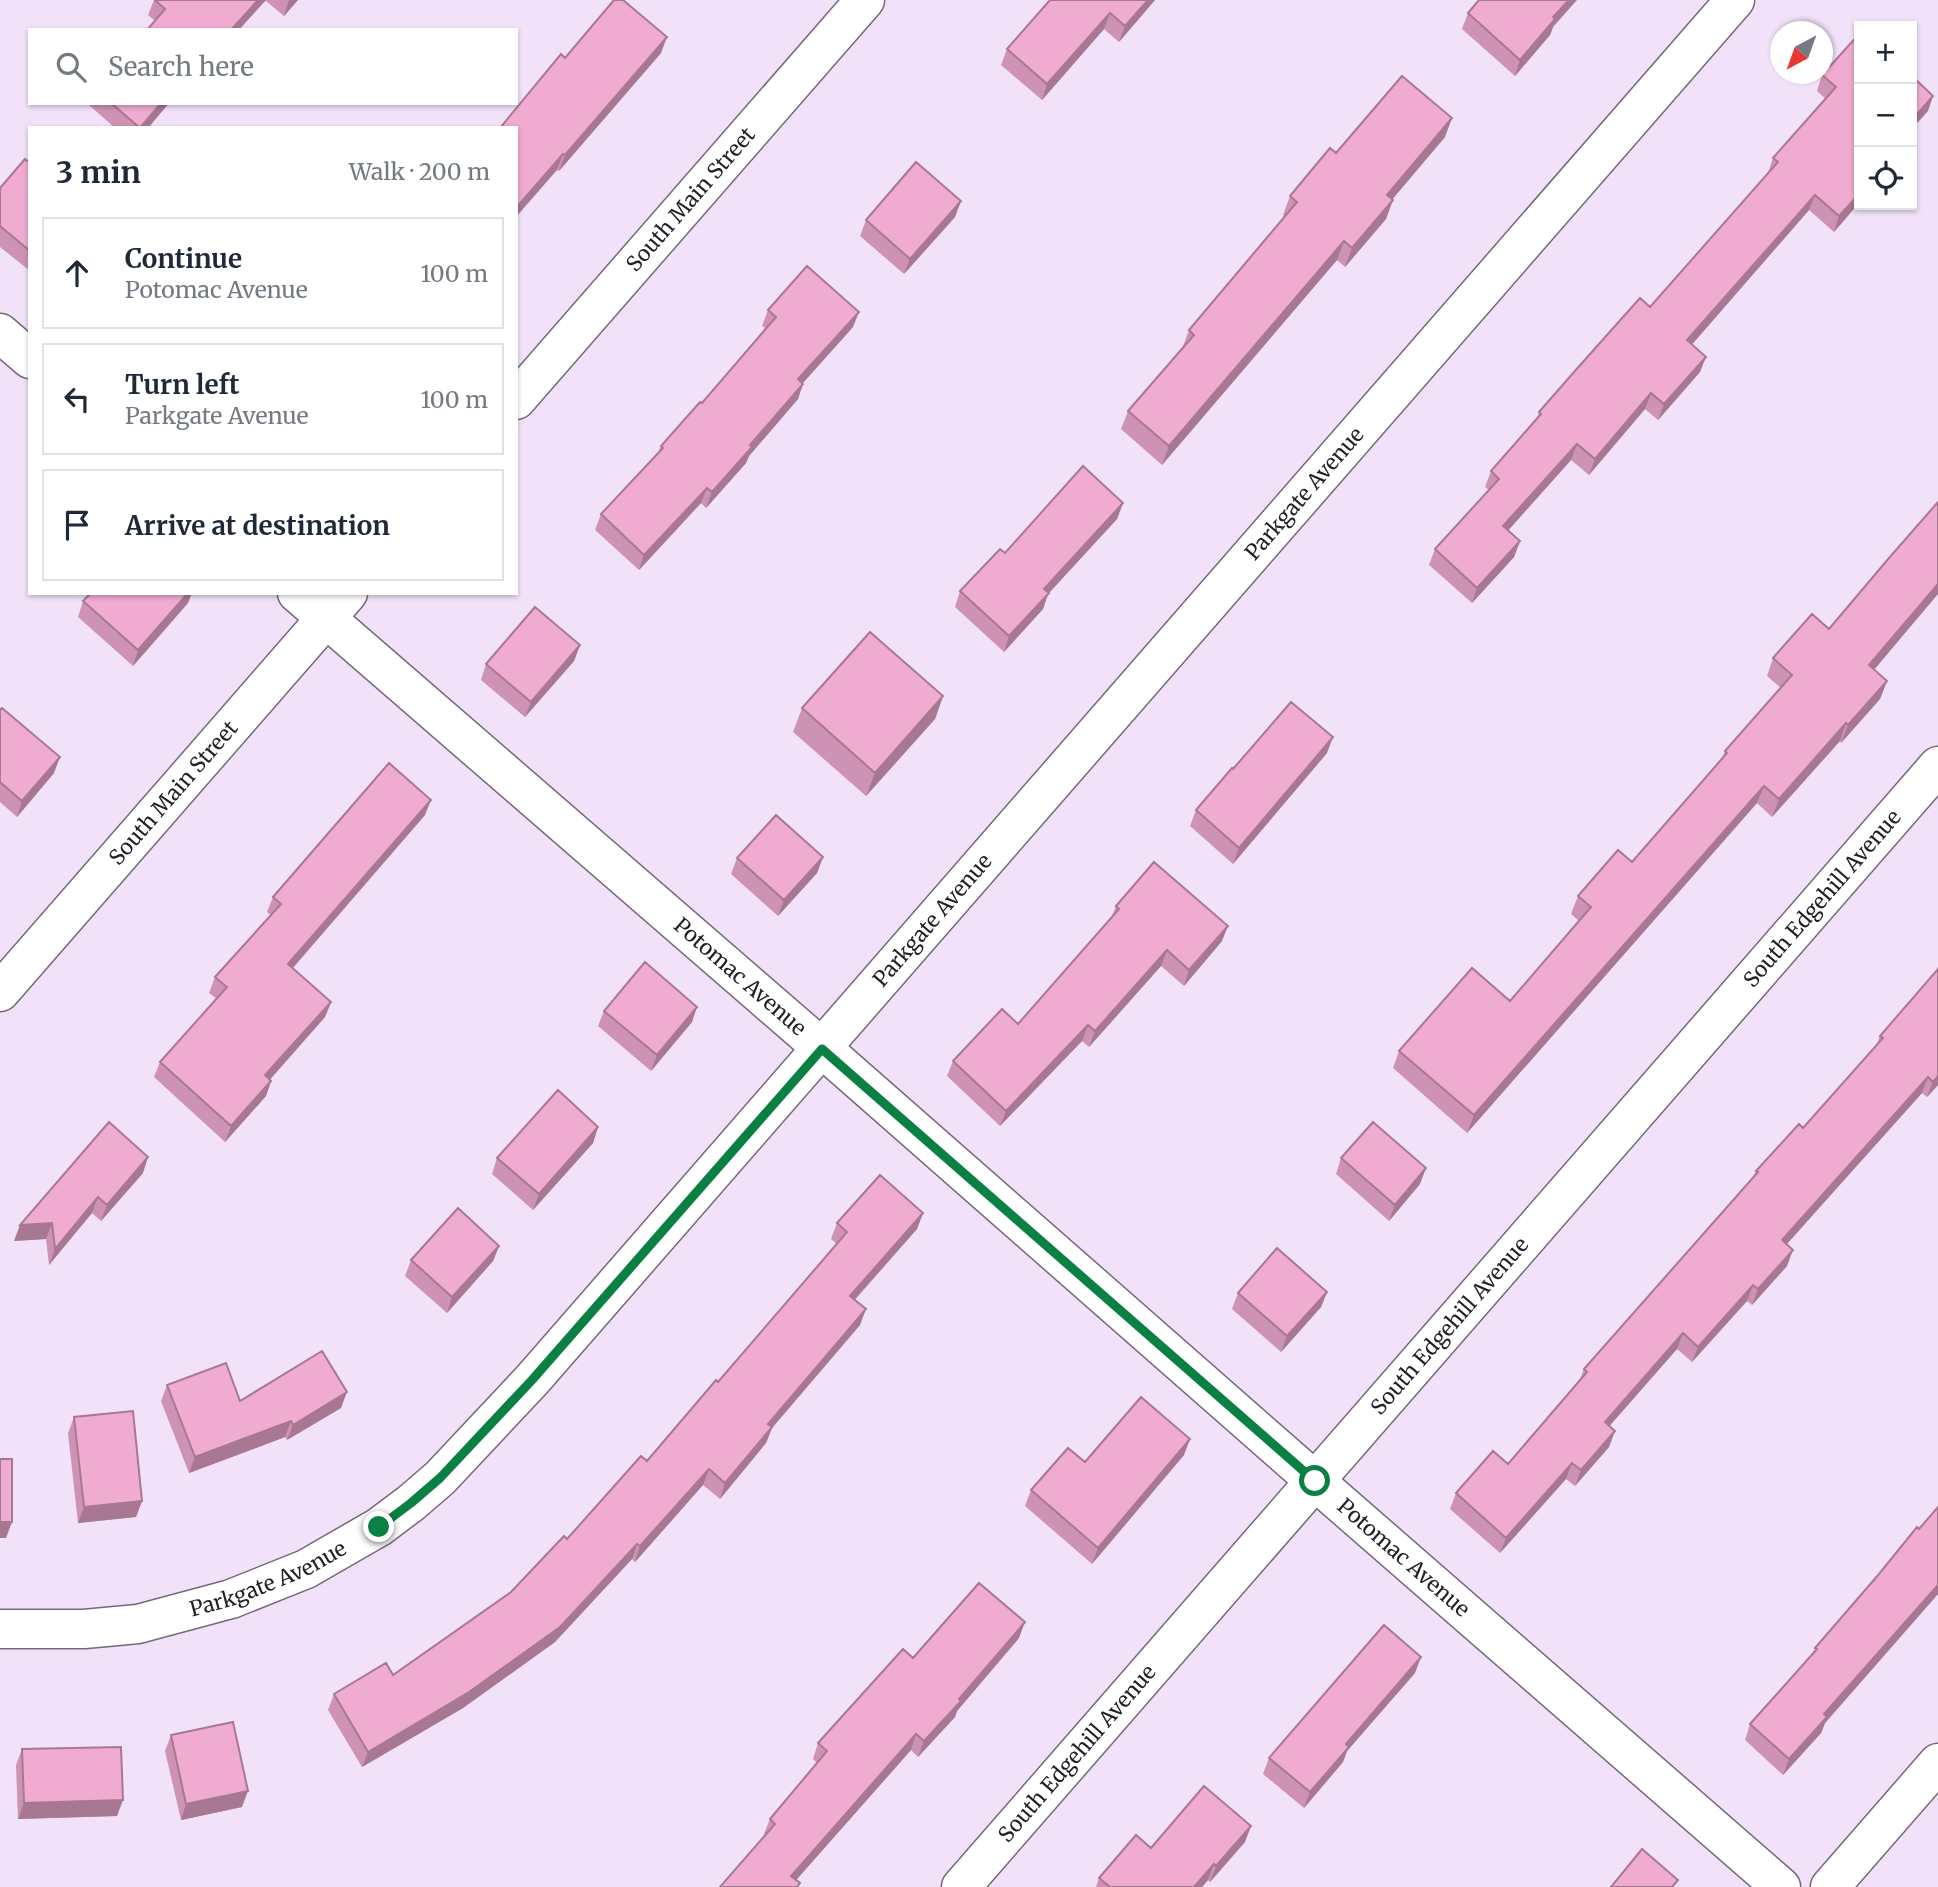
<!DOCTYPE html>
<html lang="en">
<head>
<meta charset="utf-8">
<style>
  body { margin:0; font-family:Merriweather,serif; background:#f2f2f3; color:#1f2937 }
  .controls { position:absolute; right:21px; top:21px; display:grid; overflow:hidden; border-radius:0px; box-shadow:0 2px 5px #0004 }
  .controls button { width:63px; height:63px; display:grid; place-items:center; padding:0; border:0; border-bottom:2px solid #e0e1e3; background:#fff; color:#1f2937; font:35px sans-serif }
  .compass { position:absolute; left:1770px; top:21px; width:63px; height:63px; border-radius:50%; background:#fff; box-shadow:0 2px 5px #0004; rotate:221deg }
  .stop { position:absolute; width:21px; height:21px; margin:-16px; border:5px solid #0b8043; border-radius:50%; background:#fff }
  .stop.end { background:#0b8043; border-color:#fff; box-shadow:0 2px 7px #0008 }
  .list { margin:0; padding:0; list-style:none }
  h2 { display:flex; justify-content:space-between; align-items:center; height:91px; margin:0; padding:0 28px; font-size:30px }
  h2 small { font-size:23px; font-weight:400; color:#747a83 }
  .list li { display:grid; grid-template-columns:46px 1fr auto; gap:21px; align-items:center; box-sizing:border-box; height:112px; margin:0 14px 14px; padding:0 14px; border:2px solid #e0e1e3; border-radius:0px }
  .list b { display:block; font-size:26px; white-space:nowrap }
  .list p { margin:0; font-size:23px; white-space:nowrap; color:#747a83 }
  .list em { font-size:23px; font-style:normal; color:#747a83 }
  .icon { flex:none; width:38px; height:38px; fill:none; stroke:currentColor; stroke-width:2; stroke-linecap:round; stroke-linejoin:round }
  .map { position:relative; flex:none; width:1938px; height:1887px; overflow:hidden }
  .search { position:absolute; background:#fff; box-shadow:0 2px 5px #0004; left:28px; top:28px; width:490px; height:77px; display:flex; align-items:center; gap:18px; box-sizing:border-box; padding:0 24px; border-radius:0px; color:#747a83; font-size:26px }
  .panel { position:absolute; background:#fff; box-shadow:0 2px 5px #0004; left:28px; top:126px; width:490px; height:469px; border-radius:0px }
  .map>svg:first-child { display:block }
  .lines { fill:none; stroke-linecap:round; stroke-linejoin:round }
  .minor-casing { stroke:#76687b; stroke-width:41 }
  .minor { stroke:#fff; stroke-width:38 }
  .wall { fill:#ce93b4 }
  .shaded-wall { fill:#a87892 }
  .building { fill:#f0abd1; stroke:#a87892; stroke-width:2 }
  .route { stroke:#0b8043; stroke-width:9 }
  .labels { text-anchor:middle; stroke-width:5; stroke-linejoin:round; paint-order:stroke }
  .street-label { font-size:21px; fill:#241e26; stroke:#faf3fc }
</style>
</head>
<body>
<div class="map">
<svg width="1938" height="1887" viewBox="0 0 1938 1887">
  <rect width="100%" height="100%" fill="#f2e2f9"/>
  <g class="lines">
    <g class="minor-casing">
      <g id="minor">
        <path d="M0,333l30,26"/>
        <path id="s1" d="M516,400l349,-400"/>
        <path id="s2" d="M297,593l526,456 492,432 466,406"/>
        <path id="s3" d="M0,992l348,-399"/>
        <path id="s4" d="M0,1629h84l54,-5 93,-25 75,-30 73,-42 32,-24 29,-25 92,-98 1203,-1380"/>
        <path id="s5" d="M961,1887l977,-1121"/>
        <path d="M1830,1887l108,-124"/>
      </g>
    </g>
    <use href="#minor" class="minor"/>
  </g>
  <path class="wall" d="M154,0h144l-14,16 -18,-15 -111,20 -7,-6z
    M1050,0h105l-36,42 -15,-13 -62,71 -41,-35 6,-16z
    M1468,13l85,14 -3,8 -35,41 -53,-47z
    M1859,34v169l-25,29 -25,-22 -117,134 8,28 -42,48 -13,-11 -56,66 -18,-15 -63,70 12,11 -6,16 -42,46 -43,-38 6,-16 54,-59 -4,-3 6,-16 46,-51 2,-8 111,-105 118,-134 5,-15 53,-59 -9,-8 5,-16z
    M661,53l-102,118 -2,-1 8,-112z
    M90,103h79l-21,25h-33l-26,-23z
    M1445,137l-53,62 -6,20 -41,48 -8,-7 -175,205 -41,-36 7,-18 54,-62 7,-19 96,-113 -2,-2 7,-19 46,-43z
    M30,163v108l-30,-24v-59z
    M955,217l-51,57 -44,-38 6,-16z
    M768,310l85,17 -50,56 -5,16 -49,57 -3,7 -40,45 -5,-5 -62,67 -44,-40 6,-16 57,-62 3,-6 41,-43 63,-75 -3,-2z
    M1123,503l-6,16 -69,75 -5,15 -39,43 -49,-45 5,-16 45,-38z
    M83,601l105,2 -55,63 -55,-49z
    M580,645l-6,16 -49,56 -44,-37 5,-16z
    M1773,658l101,11 13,12 -7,18 -39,44 -1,-2 -68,76 -15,-14 -290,330 -74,-65 6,-17 111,-50 69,-80 -8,-7 7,-18 54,-34 90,-104 3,-7 56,-63 -14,-12z
    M943,696l-8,23 -69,77 -73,-64 9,-24z
    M0,710l54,63 -37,44 -17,-15z
    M1327,753l-94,111 -43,-38 6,-16 37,-41z
    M425,815l-132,153 38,34 -6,15 -55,62 1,2 -5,15 -41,46 -71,-65 6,-15 57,-63 -8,-6 6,-16 56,-62 -4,-3 6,-15z
    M823,857l-6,16 -39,43 -47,-42 6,-16z
    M1116,906l106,35 -38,45 -23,-20 -72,81 -7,-6 -82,85 -53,-50 6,-15 65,-37 93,-106z
    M1938,967v118l-11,12 -5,-4 -135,151v22l-35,39 -5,-4 -55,61 -15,-13 -68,77v21l-34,39 -9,-7 -66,74 -50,-44 6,-16 52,-29 71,-82 5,-13 170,-193 2,-5 47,-43 73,-82 4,-10 57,-66z
    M604,1011l88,11 -41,49 -53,-45z
    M598,1127l-5,16 -60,67 -41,-36 5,-16z
    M1341,1158l79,26 -31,37 -53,-47z
    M143,1173l-42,48 -9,-8 -43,52 -3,-26 -32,2z
    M923,1213l-6,16 -62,71 5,25 -88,103 -6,15 -46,56 -17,-14 -68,77 -3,-3 -77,83 -92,66 -101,59 -34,-57 6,-16 59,-19 118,-83 136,-131 71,-79 119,-138 -6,-5 6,-16z
    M499,1246l-6,15 -46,52 -42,-37 6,-16z
    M1327,1292l-6,15 -40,45 -49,-43 6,-16z
    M167,1385l73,16 101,7 -54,32 -2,-3 -96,36 -28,-72z
    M74,1417l68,84 -6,16 -58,6 -10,-90z
    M1184,1455l-92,109 -67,-58 6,-16 54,-28z
    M1938,1507v87l-113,129 -4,10 -38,42 -38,-35 5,-16 63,-71 2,-5z
    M1019,1638l-62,73 -2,6 -37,40 -7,-7 -115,130 -32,-46 6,-15 47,-56 -4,-4 5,-16 95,-85z
    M1415,1673l-68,78 -4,11 -39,46 -41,-34 6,-16z
    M171,1735l71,72 -61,13 -16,-69z
    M22,1749l95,67 -99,3 -2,-54z
    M1245,1842l-35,40 -2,-2 -6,7h-106l3,-9 52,-30z"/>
  <path class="shaded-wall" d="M258,0h8l-27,30h-8z
    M289,0h9l-14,16z
    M1148,0h7l-36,42 6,-16z
    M1569,0h8l-24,27 -3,8 -35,41 5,-16 33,-43z
    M1110,13l-6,16 -62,71 5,-16z
    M667,37l-6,16 -102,118 6,-16z
    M1933,96l-5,15 -16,18v-9z
    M161,103h8l-21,25h-8z
    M1452,118l-7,19 -65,77 7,-19z
    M563,154l-6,16 -41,47v-9z
    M1859,194v9l-25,29 5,-16z
    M1815,195l-6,15 -127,146 5,-16z
    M1393,200l-7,19 -41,48 7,-19z
    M961,201l-6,16 -51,57 6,-15z
    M1344,241l-7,19 -175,205 7,-19z
    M859,312l-6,15 -61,68 6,-16z
    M1706,357l-6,15 -42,48 6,-16z
    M803,384l-5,15 -49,57 -3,7 -40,45 6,-16 38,-47z
    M1651,393l-6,16 -56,66 6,-16z
    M1577,444l-6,16 -73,82 5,-16z
    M707,488l-6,15 -62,67 5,-15z
    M1123,503l-6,16 -69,75 -5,15 -39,43 5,-16 35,-47z
    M1520,541l-6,16 -42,46 5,-15z
    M1938,584v10l-75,89 6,-18z
    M188,593h4l-4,10 -55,63 5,-16z
    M580,645l-6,16 -49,56 6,-15z
    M1887,681l-7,18 -39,44 7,-18z
    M943,696l-8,23 -69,77 9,-23z
    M1846,723l-6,18 -68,76 7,-18z
    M1333,737l-6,16 -94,111 6,-16z
    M60,757l-6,16 -37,44 5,-16z
    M1764,786l-7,17 -290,330 7,-18z
    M431,800l-6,15 -142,164 5,-15z
    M823,857l-6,16 -39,43 6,-16z
    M1228,926l-6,15 -38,45 5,-16z
    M1167,950l-6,16 -72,81 6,-16z
    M331,1002l-6,15 -65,74 5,-16z
    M697,1007l-5,15 -41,49 6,-16z
    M1088,1025l-6,16 -82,85 6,-15z
    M1938,1076v9l-11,12 6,-15z
    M1928,1077l-6,16 -146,163 6,-16z
    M271,1081l-5,15 -41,46 6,-16z
    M598,1127l-5,16 -60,67 6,-16z
    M148,1157l-5,16 -42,48 6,-16z
    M1426,1168l-6,16 -31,37 6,-16z
    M98,1197l-6,16 -43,52 6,-16z
    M923,1213l-6,16 -73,82 6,-15z
    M52,1223l-6,16 -32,2 6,-16z
    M499,1246l-6,15 -46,52 5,-16z
    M1793,1250l-6,16 -35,39 6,-16z
    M1753,1285l-6,16 -55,61 6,-15z
    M1327,1292l-6,15 -40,45 6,-16z
    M866,1309l-6,16 -88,103 -6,15 -46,56 5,-16 43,-59z
    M1683,1333l-6,16 -78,89 6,-16z
    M347,1392l-6,16 -54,32 6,-15z
    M291,1421l-6,16 -96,36 6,-16z
    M1615,1431l-6,16 -34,39 6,-16z
    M1190,1439l-6,16 -92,109 6,-16z
    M1572,1463l-6,16 -66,74 6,-15z
    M709,1469l-6,16 -68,77 5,-16z
    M142,1501l-6,16 -58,6 6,-16z
    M0,1522h12l-6,16h-6z
    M637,1544l-5,15 -77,83 -92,66 -101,59 6,-15z
    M1938,1585v9l-113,129 -4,10 -38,42 6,-16 35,-45z
    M1025,1622l-6,16 -62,73 -2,6 -37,40 6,-16z
    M1421,1657l-6,16 -68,78 -4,11 -39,46 6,-16 36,-48z
    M916,1734l-5,16 -121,137 1,-11z
    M248,1791l-6,16 -61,13 5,-16z
    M123,1800l-6,16 -99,3 6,-16z
    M1251,1826l-6,16 -35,40 6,-16z
    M1214,1864l-6,16 -6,7h-8z"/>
  <path class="building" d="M155,0h103l-27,30h-84l18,-21z
    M614,0h9l44,37 -102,118 -2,-1 -47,54v-80h-16l61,-74 4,4z
    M1050,0h98l-23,26 -15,-13 -63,71 -40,-35z
    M1479,0h90l-16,17 2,2 -35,41 -52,-47z
    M1859,34v160l-20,22 -24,-21 -128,145 19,17 -42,47 -13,-11 -56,66 -18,-15 -74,82 17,15 -43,47 -42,-39 64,-70 -8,-8 50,-57 -2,-2 35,-40 66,-74 10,9 128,-145 -5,-4 63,-71 -14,-12z
    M1402,76l50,42 -65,77 6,5 -41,48 -8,-7 -175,205 -41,-35 66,-76 -5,-5 108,-128 -7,-6 40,-48 6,5z
    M1912,76l21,20 -21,24z
    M111,103h50l-21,25z
    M25,159l5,4v88l-30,-25v-38z
    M916,162l45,39 -51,58 -44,-39z
    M807,266l52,46 -61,67 5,5 -53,61 2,2 -40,45 -5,-4 -63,67 -43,-41 62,-66 -2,-2 39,-44 2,1 74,-86 -8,-7z
    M1083,466l40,37 -79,86 5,4 -40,43 -49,-45 40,-42 5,4z
    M1938,502v82l-69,81 18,16 -39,44 -2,-2 -67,76 -15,-13 -290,329 -75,-64 73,-83 38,33 81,-94 -13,-11 40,-46 14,12 95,-109 -2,-2 67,-76 -19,-17 39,-44 17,15 60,-71z
    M91,593h97l-50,57 -55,-49z
    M535,607l45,38 -49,57 -45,-38z
    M870,632l73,64 -68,77 -73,-65z
    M1291,702l42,35 -94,111 -43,-38 36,-42 1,1z
    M2,708l58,49 -38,44 -22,-19v-72z
    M389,763l42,37 -143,164 43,38 -66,73 6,6 -40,45 -71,-64 67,-75 -12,-10 66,-73 -8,-7z
    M776,815l47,42 -39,43 -47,-42z
    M1154,862l74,64 -39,44 -22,-20 -72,81 -7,-6 -82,86 -53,-50 49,-52 16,15 101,-115 -3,-3z
    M645,962l52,45 -40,48 -53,-44z
    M1938,969v107l-5,6 -5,-5 -146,163 11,10 -35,39 -5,-4 -55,62 -15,-14 -78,89 10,9 -34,39 -9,-7 -66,75 -50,-45 37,-42 15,13 79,-92 -3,-3 174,-197 -2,-1 43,-47 4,4 80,-90 -3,-2z
    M558,1090l40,37 -59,67 -42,-36z
    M109,1122l39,35 -41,48 -9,-8 -43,52 -3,-26 -32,2z
    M1373,1122l53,46 -31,37 -54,-47z
    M880,1175l43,38 -73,83 16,13 -98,115 4,3 -47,56 -16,-14 -69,77 -3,-2 -77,83 -91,65 -101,60 -34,-58 52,-31 7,12 118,-83 53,-56 3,3 74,-83 6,5 69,-81 2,2 129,-150 -10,-9z
    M458,1208l41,38 -47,51 -41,-37z
    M1277,1248l50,44 -40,44 -49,-43z
    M322,1351l25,41 -54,33 -2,-4 -96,36 -28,-72 59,-22 14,38z
    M1141,1397l49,42 -92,109 -67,-58 37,-42 17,14z
    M133,1411l9,90 -58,6 -10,-90z
    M0,1459h12v63h-12z
    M1938,1507v78l-114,129 3,3 -38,42 -39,-35 67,-75 -2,-1 64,-74 38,-47 2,2z
    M979,1583l46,39 -66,77 2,2 -37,40 -8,-7 -125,142 9,7 -3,4h-77l55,-63 -5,-5 57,-68 -9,-8 85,-94 10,9z
    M1384,1625l37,32 -75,87 3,3 -39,45 -41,-34z
    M233,1722l15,69 -62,13 -15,-69z
    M121,1747l2,53 -99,3 -2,-54z
    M1204,1786l47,40 -35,40 -2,-2 -20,23h-84l-11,-9 37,-43 15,13z
    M1642,1849l36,31 -6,7h-61z"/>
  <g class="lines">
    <path class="route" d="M379,1527l32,-24 29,-25 92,-98 290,-331 493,432"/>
  </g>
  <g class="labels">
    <g class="street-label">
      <text dy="7" stroke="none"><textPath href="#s1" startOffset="266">South Main Street</textPath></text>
      <text dy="7" stroke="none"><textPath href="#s4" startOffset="1788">Parkgate Avenue</textPath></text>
      <text dy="7" stroke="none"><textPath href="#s3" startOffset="264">South Main Street</textPath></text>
      <text dy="7" stroke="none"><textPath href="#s5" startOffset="1311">South Edgehill Avenue</textPath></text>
      <text dy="7" stroke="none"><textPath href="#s4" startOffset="1222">Parkgate Avenue</textPath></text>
      <text dy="7" stroke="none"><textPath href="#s2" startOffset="586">Potomac Avenue</textPath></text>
      <text dy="7" stroke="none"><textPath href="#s5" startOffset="744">South Edgehill Avenue</textPath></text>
      <text dy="7" stroke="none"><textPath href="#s2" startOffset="1468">Potomac Avenue</textPath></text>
      <text dy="7" stroke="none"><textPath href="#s4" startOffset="276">Parkgate Avenue</textPath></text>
      <text dy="7" stroke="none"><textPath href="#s5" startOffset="177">South Edgehill Avenue</textPath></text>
    </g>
  </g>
</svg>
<div class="controls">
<button>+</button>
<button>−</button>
<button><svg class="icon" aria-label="locate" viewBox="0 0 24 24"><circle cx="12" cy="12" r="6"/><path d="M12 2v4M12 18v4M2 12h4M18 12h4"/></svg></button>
</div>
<svg class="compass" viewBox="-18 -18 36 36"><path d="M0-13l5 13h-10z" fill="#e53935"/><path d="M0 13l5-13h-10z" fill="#747a83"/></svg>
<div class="stop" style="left:1315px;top:1481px"></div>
<div class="stop end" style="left:379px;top:1527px"></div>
<div class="search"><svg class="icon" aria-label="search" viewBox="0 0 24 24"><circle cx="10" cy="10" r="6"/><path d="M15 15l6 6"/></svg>Search here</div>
<section class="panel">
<h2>3 min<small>Walk · 200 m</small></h2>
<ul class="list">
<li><svg class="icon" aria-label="ahead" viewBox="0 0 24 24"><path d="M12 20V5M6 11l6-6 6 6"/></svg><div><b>Continue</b><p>Potomac Avenue</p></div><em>100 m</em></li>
<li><svg class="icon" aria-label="left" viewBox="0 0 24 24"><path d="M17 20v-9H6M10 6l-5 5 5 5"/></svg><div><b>Turn left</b><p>Parkgate Avenue</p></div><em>100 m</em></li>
<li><svg class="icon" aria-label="arrive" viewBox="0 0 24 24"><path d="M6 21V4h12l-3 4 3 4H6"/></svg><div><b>Arrive at destination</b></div></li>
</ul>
</section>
</div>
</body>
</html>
